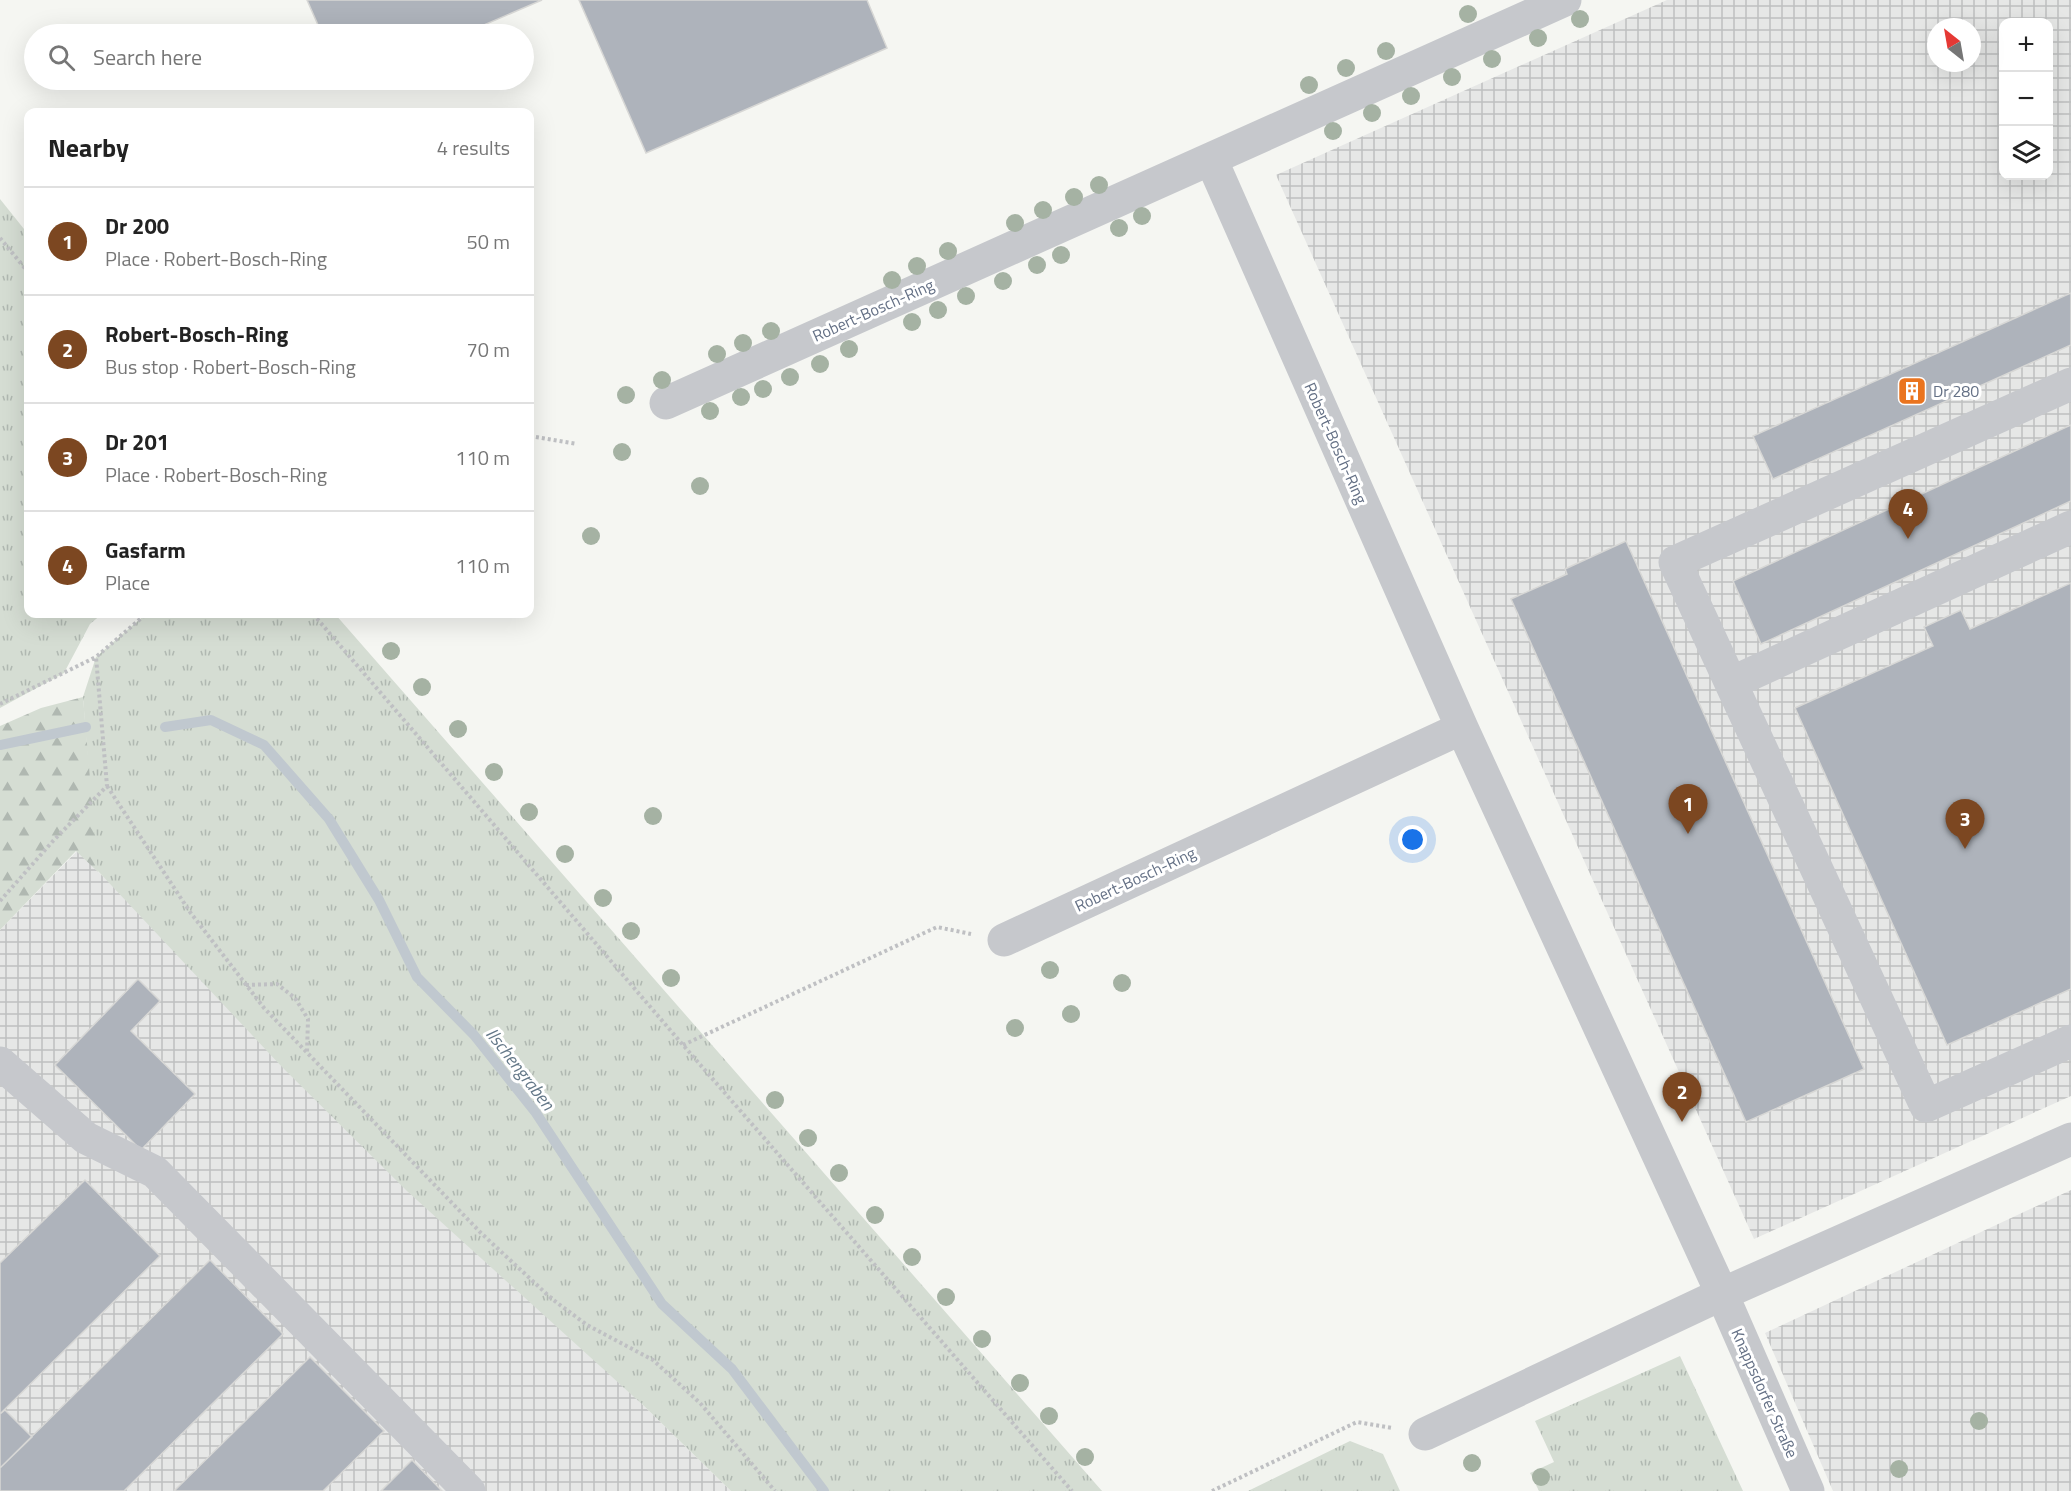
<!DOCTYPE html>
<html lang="en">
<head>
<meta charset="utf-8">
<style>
  body { margin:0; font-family:"Titillium Web",sans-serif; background:#f2f2f2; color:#222 }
  .controls { position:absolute; right:18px; top:18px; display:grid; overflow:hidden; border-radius:12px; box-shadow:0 6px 24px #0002 }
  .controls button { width:54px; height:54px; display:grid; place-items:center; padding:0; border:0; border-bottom:2px solid #e0e0e0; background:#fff; color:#222; font:30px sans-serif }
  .compass { position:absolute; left:1927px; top:18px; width:54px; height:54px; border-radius:50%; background:#fff; box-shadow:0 6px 24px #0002; rotate:329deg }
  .you { position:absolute; left:1413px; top:840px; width:21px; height:21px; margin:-15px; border:4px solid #fff; border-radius:50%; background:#1a73e8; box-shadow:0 0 0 9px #1a73e833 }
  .badge { display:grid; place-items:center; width:39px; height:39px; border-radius:50%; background:#7c4721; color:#fff; font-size:20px; font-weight:700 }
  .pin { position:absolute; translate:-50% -50px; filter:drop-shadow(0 2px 3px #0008) }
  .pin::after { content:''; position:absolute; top:32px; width:21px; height:18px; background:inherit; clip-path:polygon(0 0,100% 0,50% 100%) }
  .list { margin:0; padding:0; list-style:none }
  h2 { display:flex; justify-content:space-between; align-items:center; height:78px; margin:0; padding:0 24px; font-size:26px }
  h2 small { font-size:20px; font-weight:400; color:#767676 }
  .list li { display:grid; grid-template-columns:39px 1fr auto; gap:18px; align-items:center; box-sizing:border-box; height:108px; padding:0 24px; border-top:2px solid #e0e0e0 }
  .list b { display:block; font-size:22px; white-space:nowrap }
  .list p { margin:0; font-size:20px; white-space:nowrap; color:#767676 }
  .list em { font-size:20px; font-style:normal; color:#767676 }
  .icon { flex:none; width:33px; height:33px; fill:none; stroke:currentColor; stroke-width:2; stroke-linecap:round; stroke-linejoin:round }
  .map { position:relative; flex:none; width:2071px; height:1491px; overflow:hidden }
  .search { position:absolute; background:#fff; box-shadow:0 6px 24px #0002; left:24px; top:24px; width:510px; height:66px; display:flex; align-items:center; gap:15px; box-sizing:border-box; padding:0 21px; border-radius:33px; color:#767676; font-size:22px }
  .panel { position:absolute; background:#fff; box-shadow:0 6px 24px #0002; left:24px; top:108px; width:510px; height:510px; border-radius:12px }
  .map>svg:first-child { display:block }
  .industrial { fill:url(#industrial-grid); fill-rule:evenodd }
  .grass { fill:url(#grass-tufts) }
  .forest { fill:url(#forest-firs) }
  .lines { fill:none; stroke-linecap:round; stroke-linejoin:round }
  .stream { stroke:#c0c8cf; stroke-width:10 }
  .building { fill:#aeb3bb; stroke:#d7d7d5; stroke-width:1.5 }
  .path { stroke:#bfc0c3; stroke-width:4; stroke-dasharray:3 3; stroke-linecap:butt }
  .minor { stroke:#c6c8cc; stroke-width:33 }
  .tree { fill:#a5b2a3 }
  .labels { text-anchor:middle; stroke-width:6; stroke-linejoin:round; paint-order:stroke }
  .street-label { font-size:16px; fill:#647085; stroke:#fff }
  .poi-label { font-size:16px; fill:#647085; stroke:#fff; text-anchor:start }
  .water-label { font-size:18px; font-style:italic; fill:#647888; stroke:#fff }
</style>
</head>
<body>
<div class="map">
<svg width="2071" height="1491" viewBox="0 0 2071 1491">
  <defs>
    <pattern id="industrial-grid" width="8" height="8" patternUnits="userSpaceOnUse" patternTransform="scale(1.5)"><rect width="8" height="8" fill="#e6e7e6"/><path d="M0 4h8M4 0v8" fill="none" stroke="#bec0c0"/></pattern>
    <pattern id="grass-tufts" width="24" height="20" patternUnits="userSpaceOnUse" patternTransform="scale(1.5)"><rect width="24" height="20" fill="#d5ddd3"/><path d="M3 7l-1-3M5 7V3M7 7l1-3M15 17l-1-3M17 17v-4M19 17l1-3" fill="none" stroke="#b0b8b1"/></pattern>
    <pattern id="forest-firs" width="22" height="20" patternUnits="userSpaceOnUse" patternTransform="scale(1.5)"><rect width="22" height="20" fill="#d5ddd3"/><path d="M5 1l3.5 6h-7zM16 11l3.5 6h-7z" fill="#b0b8b1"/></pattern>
  </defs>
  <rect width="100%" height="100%" fill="#f5f6f2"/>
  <path class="industrial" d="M1667,0h404v1096l-317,143 -478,-1064zM2004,22h44v154h-44zM1936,27h36v36h-36z
    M77,851l567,555 87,85h-731v-561z
    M2071,1190v301h-238l-68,-158z"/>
  <path class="grass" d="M0,199l28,35v380h74l-12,10 -26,49 -64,35z
    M146,614h189l767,877h-371l-87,-85 -237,-215 -124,-123 -187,-199 -13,-172 13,-40z
    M1680,1356l63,135h-204l-9,-18 24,-11 -19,-41z
    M1350,1441l33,13 17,37h-152z"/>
  <path class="forest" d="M83,697l15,175 -22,-21 -76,79v-204l41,-18z"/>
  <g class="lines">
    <path class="stream" d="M165,727l46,-7 53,25 65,74 50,81 38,77 57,58 62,78 126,191 70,65 92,122
      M0,745l86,-18"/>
  </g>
  <path class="building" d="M307,0h235l-79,34h-141z
    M579,0h288l20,48 -241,105z
    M2071,293v52l-298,134 -20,-43z
    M2071,425v76l-310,143 -28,-63z
    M1626,541l238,528 -118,53 -235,-523 56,-25 -2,-5z
    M2071,583v406l-124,56 -152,-337 138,-62 -9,-19 37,-17 9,19z
    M138,979l22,22 -29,30 64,63 -54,56 -86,-85z
    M85,1180l75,76 -160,158v-151z
    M210,1260l73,74 -159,157h-124v-23z
    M310,1357l74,74 -61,60h-149z
    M5,1410l27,27 -32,31v-54z
    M412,1460l30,31h-61z"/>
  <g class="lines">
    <path class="path" d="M0,238l28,34
      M530,436l47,8
      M313,614l370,431 389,446
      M0,704l96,-47
      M107,786l83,126 74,96 217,225 71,66 35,26 66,35 47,43 75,88
      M0,901l53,-60 54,-55 -11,-129 50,-43
      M246,985l31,-1 18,14 13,21 -1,33
      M683,1045l254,-118 34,7
      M1212,1491l145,-69 36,6"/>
    <path class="minor" d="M1211,159l251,569 260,566 86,197
      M2071,384l-396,178 251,544 145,-65
      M666,403l899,-403
      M1731,683l340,-156
      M1004,940l458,-212
      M0,1063l86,75 69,34 314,319
      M1425,1434l297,-140 349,-155"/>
  </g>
  <g class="tree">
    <circle cx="1468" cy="14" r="9"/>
    <circle cx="1580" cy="19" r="9"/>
    <circle cx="1538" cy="38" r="9"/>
    <circle cx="1386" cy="51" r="9"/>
    <circle cx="1492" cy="59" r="9"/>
    <circle cx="1346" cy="68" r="9"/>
    <circle cx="1452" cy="77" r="9"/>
    <circle cx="1309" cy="85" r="9"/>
    <circle cx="1411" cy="96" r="9"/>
    <circle cx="1372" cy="113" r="9"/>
    <circle cx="1333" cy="131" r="9"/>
    <circle cx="1099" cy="185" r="9"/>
    <circle cx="1074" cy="197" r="9"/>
    <circle cx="1043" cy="210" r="9"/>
    <circle cx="1142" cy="216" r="9"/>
    <circle cx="1015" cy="223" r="9"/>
    <circle cx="1119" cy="228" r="9"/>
    <circle cx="948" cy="251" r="9"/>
    <circle cx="1061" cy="255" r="9"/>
    <circle cx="1037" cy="265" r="9"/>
    <circle cx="917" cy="266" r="9"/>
    <circle cx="892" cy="280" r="9"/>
    <circle cx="1003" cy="281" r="9"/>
    <circle cx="966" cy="296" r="9"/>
    <circle cx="938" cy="310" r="9"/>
    <circle cx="912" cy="322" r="9"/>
    <circle cx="771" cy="331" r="9"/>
    <circle cx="743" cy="343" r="9"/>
    <circle cx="849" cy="349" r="9"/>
    <circle cx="717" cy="354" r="9"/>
    <circle cx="820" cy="364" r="9"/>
    <circle cx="790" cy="377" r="9"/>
    <circle cx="662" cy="380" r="9"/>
    <circle cx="763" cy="389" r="9"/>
    <circle cx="626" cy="395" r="9"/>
    <circle cx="741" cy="397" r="9"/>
    <circle cx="710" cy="411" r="9"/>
    <circle cx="622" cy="452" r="9"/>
    <circle cx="700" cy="486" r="9"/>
    <circle cx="591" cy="536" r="9"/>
    <circle cx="391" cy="651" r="9"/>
    <circle cx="422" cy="687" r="9"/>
    <circle cx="458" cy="729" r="9"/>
    <circle cx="494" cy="772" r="9"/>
    <circle cx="529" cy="812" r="9"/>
    <circle cx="653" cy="816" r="9"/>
    <circle cx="565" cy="854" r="9"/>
    <circle cx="603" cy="898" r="9"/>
    <circle cx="631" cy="931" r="9"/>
    <circle cx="1050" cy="970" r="9"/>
    <circle cx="671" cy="978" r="9"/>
    <circle cx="1122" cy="983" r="9"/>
    <circle cx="1071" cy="1014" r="9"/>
    <circle cx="1015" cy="1028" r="9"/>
    <circle cx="775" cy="1100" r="9"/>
    <circle cx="808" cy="1138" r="9"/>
    <circle cx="839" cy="1173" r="9"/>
    <circle cx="875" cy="1215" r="9"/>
    <circle cx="912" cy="1257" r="9"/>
    <circle cx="946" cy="1297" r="9"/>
    <circle cx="982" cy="1339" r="9"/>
    <circle cx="1020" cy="1383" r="9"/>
    <circle cx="1049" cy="1416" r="9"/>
    <circle cx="1979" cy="1421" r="9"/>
    <circle cx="1085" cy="1457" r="9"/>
    <circle cx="1472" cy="1463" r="9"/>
    <circle cx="1899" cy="1469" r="9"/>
    <circle cx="1541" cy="1477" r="9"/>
  </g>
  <defs>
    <g id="building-square" transform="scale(1.5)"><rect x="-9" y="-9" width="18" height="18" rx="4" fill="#ea741f" stroke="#fff"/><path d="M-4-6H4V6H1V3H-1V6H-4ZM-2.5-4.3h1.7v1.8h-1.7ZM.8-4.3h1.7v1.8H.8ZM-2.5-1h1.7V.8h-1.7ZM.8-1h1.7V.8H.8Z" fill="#fff"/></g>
  </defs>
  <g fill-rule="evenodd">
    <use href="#building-square" x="1912" y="391"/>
  </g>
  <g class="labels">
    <g class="street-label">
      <text transform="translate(873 310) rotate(-24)" y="6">Robert-Bosch-Ring</text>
      <text transform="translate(1336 443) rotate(66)" y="6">Robert-Bosch-Ring</text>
      <text transform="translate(1135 879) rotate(-25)" y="6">Robert-Bosch-Ring</text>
      <text transform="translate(1765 1393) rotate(66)" y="6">Knappsdorfer Straße</text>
    </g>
    <g class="poi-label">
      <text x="1933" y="397">Dr 280</text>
    </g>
    <g class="water-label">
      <text transform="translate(520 1069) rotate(52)" y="6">Ilschengraben</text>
    </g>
  </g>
</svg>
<div class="controls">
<button>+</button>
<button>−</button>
<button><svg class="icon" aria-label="layers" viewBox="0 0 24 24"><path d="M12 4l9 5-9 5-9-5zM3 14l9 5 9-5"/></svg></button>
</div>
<svg class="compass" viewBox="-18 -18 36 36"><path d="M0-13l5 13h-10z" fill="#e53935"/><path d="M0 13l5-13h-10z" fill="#767676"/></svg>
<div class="you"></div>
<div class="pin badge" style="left:1688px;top:834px">1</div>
<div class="pin badge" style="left:1682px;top:1122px">2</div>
<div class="pin badge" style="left:1965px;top:849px">3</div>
<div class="pin badge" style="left:1908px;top:539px">4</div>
<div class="search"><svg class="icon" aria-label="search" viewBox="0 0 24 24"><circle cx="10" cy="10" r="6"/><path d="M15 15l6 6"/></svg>Search here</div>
<section class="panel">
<h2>Nearby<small>4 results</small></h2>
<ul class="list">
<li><span class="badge">1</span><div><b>Dr 200</b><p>Place · Robert-Bosch-Ring</p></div><em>50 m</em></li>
<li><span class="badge">2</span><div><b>Robert-Bosch-Ring</b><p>Bus stop · Robert-Bosch-Ring</p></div><em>70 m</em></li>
<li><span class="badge">3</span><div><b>Dr 201</b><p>Place · Robert-Bosch-Ring</p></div><em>110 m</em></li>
<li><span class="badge">4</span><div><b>Gasfarm</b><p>Place</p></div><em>110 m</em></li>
</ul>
</section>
</div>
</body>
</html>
